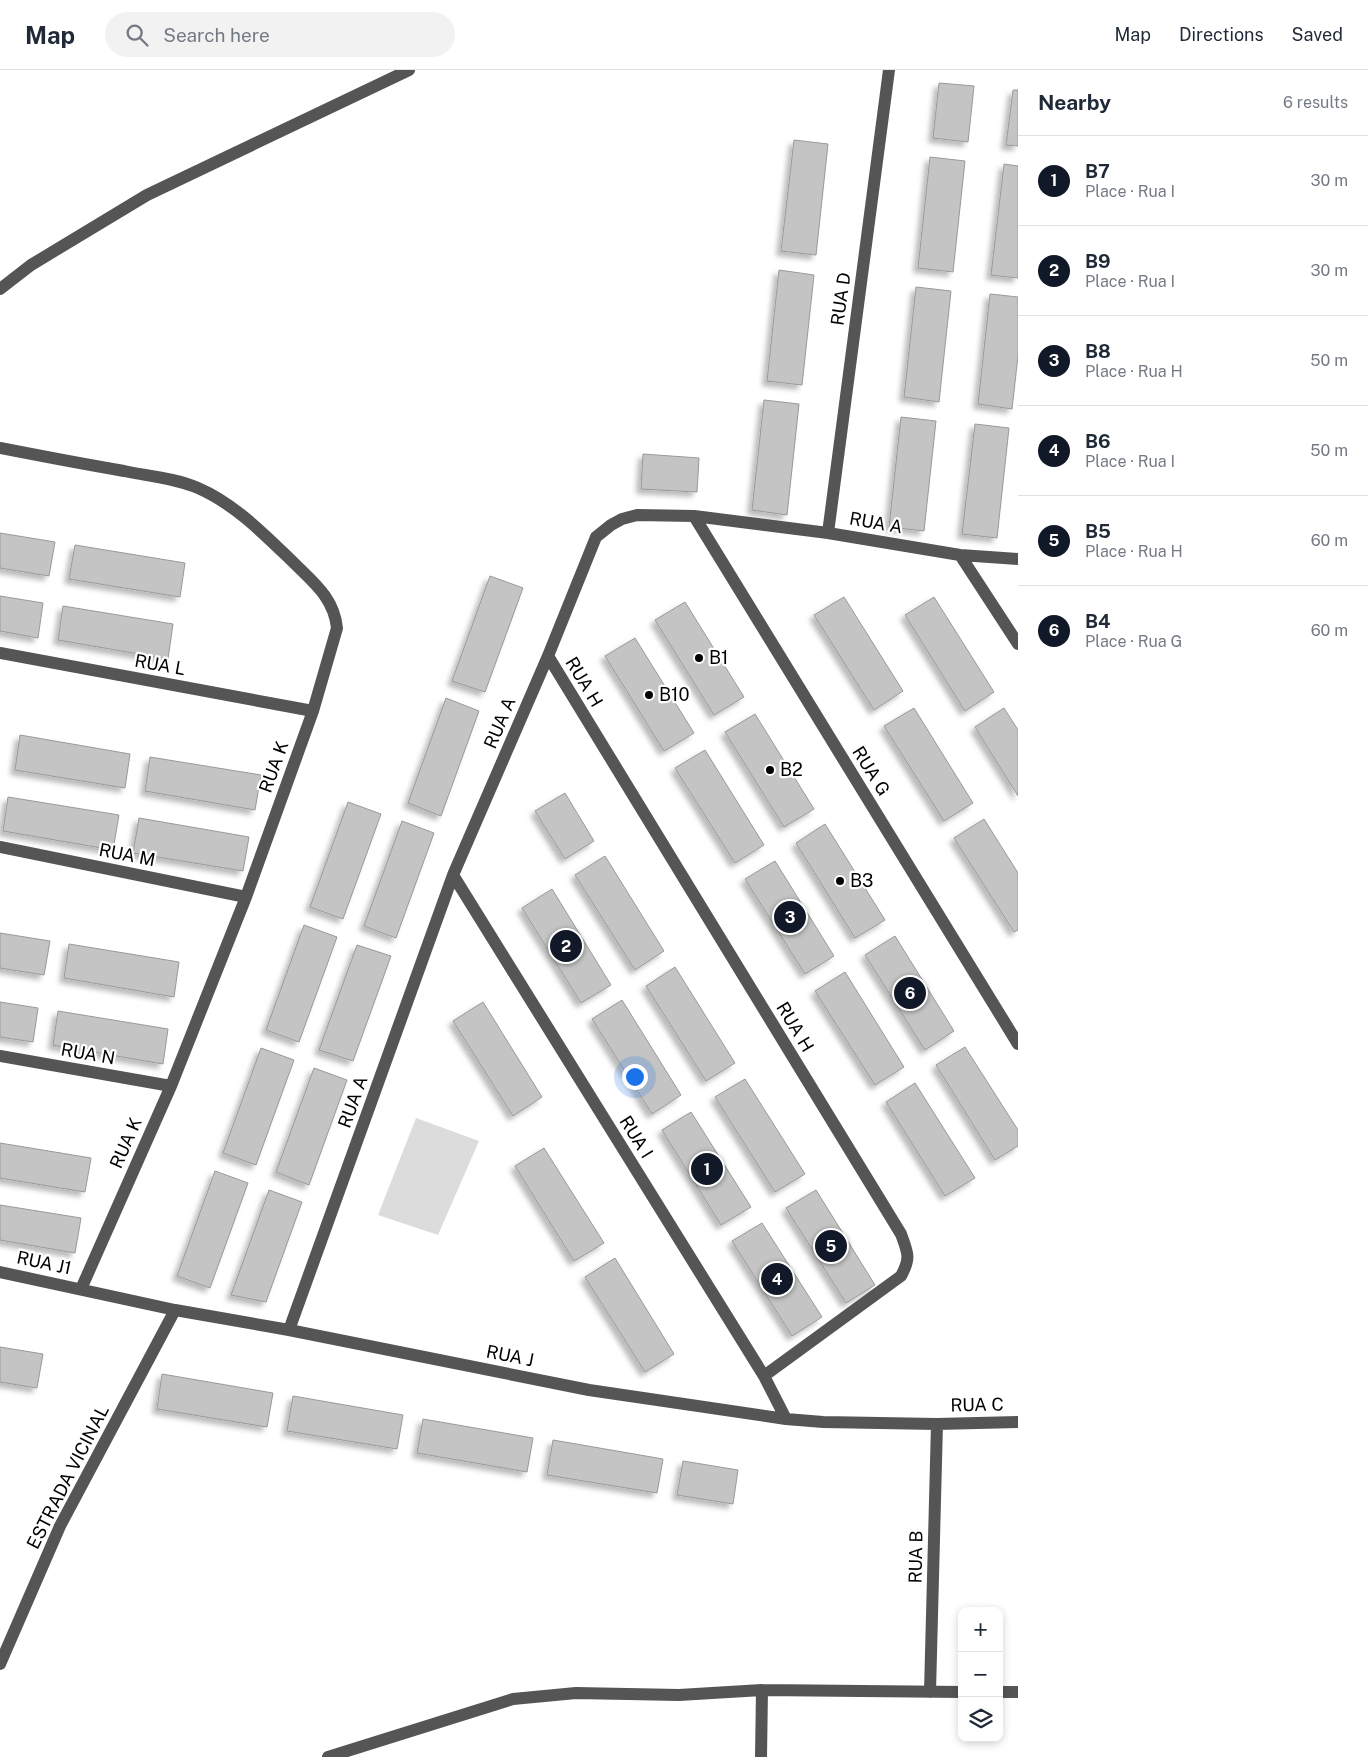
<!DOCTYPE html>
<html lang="en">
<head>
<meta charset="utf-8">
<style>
  body { margin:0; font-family:"Public Sans",sans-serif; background:#f2f2f3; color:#1f2937 }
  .controls { position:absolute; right:15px; bottom:15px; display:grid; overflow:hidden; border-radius:10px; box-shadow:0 2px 8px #0003 }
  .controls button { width:45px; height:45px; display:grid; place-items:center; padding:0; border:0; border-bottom:1px solid #e0e1e3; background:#fff; color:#1f2937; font:25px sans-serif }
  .you { position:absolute; left:634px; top:1006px; width:18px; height:18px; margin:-12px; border:4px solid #fff; border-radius:50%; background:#1a73e8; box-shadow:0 0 0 8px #1a73e833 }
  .badge { display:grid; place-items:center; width:32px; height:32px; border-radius:50%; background:#111827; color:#fff; font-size:16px; font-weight:700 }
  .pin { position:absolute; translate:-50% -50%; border:2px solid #fff; box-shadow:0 1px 5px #0006 }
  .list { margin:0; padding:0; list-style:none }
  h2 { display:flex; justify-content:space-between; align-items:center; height:65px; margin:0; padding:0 20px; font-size:21px }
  h2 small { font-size:16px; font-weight:400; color:#747a83 }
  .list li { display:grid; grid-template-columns:32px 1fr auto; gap:15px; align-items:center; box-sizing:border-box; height:90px; padding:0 20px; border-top:1px solid #e0e1e3 }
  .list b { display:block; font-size:19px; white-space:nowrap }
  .list p { margin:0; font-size:16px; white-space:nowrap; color:#747a83 }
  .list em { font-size:16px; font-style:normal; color:#747a83 }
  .icon { flex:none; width:28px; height:28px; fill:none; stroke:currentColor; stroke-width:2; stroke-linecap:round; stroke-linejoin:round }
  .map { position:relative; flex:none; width:1018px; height:1687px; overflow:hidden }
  header { display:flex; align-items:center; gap:30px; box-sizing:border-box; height:70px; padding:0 25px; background:#fff; border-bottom:1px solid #e0e1e3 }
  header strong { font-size:24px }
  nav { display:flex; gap:28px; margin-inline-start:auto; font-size:18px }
  .search { width:350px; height:45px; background:#f2f2f3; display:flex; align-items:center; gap:12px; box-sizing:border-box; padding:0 18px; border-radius:28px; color:#747a83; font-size:19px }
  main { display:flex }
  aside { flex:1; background:#fff }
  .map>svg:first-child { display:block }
  .green { fill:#dcdcdc }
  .building { fill:#c4c4c4; stroke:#999; filter:url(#shadow) }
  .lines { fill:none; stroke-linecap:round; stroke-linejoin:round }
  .minor { stroke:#555; stroke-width:12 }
  .poi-dot { fill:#000; stroke:#fff; stroke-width:2 }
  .labels { text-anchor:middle; stroke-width:4.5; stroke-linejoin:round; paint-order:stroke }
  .street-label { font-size:18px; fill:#000; stroke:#fff }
  .poi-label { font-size:18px; fill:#000; stroke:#fff; text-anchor:start }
</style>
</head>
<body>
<header>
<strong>Map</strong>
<div class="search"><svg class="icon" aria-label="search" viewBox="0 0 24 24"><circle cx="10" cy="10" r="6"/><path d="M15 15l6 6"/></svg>Search here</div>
<nav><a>Map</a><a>Directions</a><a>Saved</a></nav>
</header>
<main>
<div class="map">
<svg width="1018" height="1687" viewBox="0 0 1018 1687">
  <defs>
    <filter id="shadow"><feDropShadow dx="-4.5" dy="4.5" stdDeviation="2.5" flood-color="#0004"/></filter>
  </defs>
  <rect width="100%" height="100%" fill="#fff"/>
  <path class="green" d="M416,1048l63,23 -41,94 -60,-20z"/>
  <path class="building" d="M939,13l35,3 -6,56 -35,-4z
    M1013,20h5v56l-12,-1z
    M794,70l34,4 -12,111 -35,-4z
    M930,87l35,4 -12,111 -35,-4z
    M1004,94l14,2v112l-27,-3z
    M779,200l35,5 -12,110 -35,-4z
    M916,217l35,4 -12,111 -35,-5z
    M990,224l28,3v59l-6,53 -34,-5z
    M764,330l35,4 -12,111 -35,-5z
    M901,347l35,4 -12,110 -35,-4z
    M975,354l34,4 -12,110 -35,-4z
    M643,384l56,4 -2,34 -56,-3z
    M0,463l55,9 -6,34 -49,-8z
    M75,475l110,18 -5,34 -111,-18z
    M490,506l33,12 -38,104 -33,-11z
    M0,526l43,7 -5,35 -38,-7z
    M844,527l59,94 -29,19 -60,-95z
    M934,527l60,95 -29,19 -60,-96z
    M685,532l59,95 -30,18 -59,-95z
    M63,536l110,18 -5,35 -110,-19z
    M635,568l59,95 -30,18 -59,-95z
    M446,628l33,13 -38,105 -33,-13z
    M914,638l59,95 -29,18 -60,-95z
    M1004,638l14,22v66l-43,-69z
    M755,644l59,95 -30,18 -59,-95z
    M20,665l110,19 -5,34 -110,-18z
    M705,680l59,95 -29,18 -60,-95z
    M150,687l111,18 -6,35 -110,-19z
    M565,723l29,48 -29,18 -30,-48z
    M8,727l111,18 -6,35 -110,-19z
    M348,732l33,12 -38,105 -33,-12z
    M139,748l110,19 -6,34 -110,-18z
    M984,749l34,54v57l-4,2 -60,-94z
    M402,751l32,12 -38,105 -32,-12z
    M825,754l60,96 -30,18 -59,-95z
    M605,786l59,95 -29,19 -60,-95z
    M775,791l59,95 -29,18 -60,-95z
    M552,819l59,96 -30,18 -59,-95z
    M304,855l33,12 -38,105 -33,-12z
    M0,863l50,8 -6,34 -44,-7z
    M895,866l59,95 -29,19 -60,-95z
    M69,874l110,18 -5,35 -110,-19z
    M357,875l34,11 -38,105 -34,-11z
    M675,897l60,96 -29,18 -60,-95z
    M845,902l59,95 -29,18 -60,-94z
    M622,930l59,95 -29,19 -60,-95z
    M0,932l38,6 -5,34 -33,-5z
    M483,932l59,95 -29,19 -60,-95z
    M58,941l110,18 -5,35 -110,-19z
    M965,977l53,83v16l-23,14 -59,-95z
    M261,978l33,12 -38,105 -33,-12z
    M314,998l33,12 -38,105 -33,-13z
    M745,1009l60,95 -30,18 -60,-95z
    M915,1013l60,95 -30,18 -59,-94z
    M691,1042l60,95 -30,18 -59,-95z
    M0,1073l91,15 -6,34 -85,-14z
    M544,1078l60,95 -30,18 -59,-95z
    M215,1101l33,12 -38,105 -33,-12z
    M269,1120l33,12 -36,100 -35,-7z
    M816,1120l59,95 -29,18 -60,-95z
    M0,1135l81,13 -6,35 -75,-13z
    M762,1153l60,94 -30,19 -60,-95z
    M615,1188l59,96 -29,18 -60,-95z
    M0,1277l43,7 -6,34 -37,-6z
    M162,1304l111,19 -6,34 -110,-18z
    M293,1326l110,19 -6,34 -110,-18z
    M423,1349l110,19 -6,34 -110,-19z
    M553,1370l110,19 -6,34 -110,-18z
    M683,1391l55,9 -5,34 -56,-9z"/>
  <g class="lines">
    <path class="minor" d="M0,219l31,-24 116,-70 262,-125
      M0,378c41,8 82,16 124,23 24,5 51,7 74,17 37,16 67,47 96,75 20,20 40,35 43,65l-24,83 -67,186 -75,189 -90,203
      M694,446l324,528
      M828,463l61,-463
      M960,485l58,89
      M0,583l313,58
      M548,586l353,578c7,19 10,24 0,42l-137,100
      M0,777l246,50
      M453,805l311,501 22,43
      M0,986l171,30
      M0,1202l175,38 114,20 300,60 197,29 37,3 114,2 81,-2
      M289,1260l164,-455 95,-219 48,-119 15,-12 11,-6 15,-4 57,1 134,17 132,22 58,4
      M0,1594l60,-138 115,-216
      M930,1622l7,-268
      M999,1622h19
      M328,1687l185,-58 63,-6 103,2 83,-5 200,2
      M761,1687l1,-67"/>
  </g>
  <g class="poi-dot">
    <circle cx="699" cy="588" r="5"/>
    <circle cx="649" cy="625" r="5"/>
    <circle cx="770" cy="700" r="5"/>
    <circle cx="840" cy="811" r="5"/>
  </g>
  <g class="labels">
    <g class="street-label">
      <text transform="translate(841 229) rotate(-82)" y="6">RUA D</text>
      <text transform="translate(876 453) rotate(10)" y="6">RUA A</text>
      <text transform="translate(160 595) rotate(10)" y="6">RUA L</text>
      <text transform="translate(584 612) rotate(59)" y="6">RUA H</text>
      <text transform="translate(500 653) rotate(-67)" y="6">RUA A</text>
      <text transform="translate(274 697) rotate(-70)" y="6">RUA K</text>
      <text transform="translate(871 701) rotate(58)" y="6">RUA G</text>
      <text transform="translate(127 785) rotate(11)" y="6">RUA M</text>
      <text transform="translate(795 957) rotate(59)" y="6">RUA H</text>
      <text transform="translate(88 984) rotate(10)" y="6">RUA N</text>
      <text transform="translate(353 1032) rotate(-70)" y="6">RUA A</text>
      <text transform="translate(636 1067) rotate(58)" y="6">RUA I</text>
      <text transform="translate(126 1073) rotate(-66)" y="6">RUA K</text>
      <text transform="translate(44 1193) rotate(12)" y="6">RUA J1</text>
      <text transform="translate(510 1286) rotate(11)" y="6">RUA J</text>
      <text transform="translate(977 1335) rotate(-1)" y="6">RUA C</text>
      <text transform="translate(68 1407) rotate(-63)" y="6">ESTRADA VICINAL</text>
      <text transform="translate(916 1487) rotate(-89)" y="6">RUA B</text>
    </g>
    <g class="poi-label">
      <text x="709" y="594">B1</text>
      <text x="659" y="631">B10</text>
      <text x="780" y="706">B2</text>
      <text x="850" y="817">B3</text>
    </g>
  </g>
</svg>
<div class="controls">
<button>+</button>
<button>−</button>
<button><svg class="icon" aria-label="layers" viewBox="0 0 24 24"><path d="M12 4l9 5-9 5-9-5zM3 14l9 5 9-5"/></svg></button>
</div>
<div class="you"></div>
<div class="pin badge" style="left:707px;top:1099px">1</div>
<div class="pin badge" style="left:566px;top:876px">2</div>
<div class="pin badge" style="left:790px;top:847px">3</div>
<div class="pin badge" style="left:777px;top:1209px">4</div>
<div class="pin badge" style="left:831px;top:1176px">5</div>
<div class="pin badge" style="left:910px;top:923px">6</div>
</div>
<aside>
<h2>Nearby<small>6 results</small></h2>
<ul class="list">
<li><span class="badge">1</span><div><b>B7</b><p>Place · Rua I</p></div><em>30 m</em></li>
<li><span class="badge">2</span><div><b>B9</b><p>Place · Rua I</p></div><em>30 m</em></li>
<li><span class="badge">3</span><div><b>B8</b><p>Place · Rua H</p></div><em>50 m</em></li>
<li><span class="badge">4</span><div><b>B6</b><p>Place · Rua I</p></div><em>50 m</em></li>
<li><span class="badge">5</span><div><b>B5</b><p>Place · Rua H</p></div><em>60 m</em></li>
<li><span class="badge">6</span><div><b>B4</b><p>Place · Rua G</p></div><em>60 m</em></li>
</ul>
</aside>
</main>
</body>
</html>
